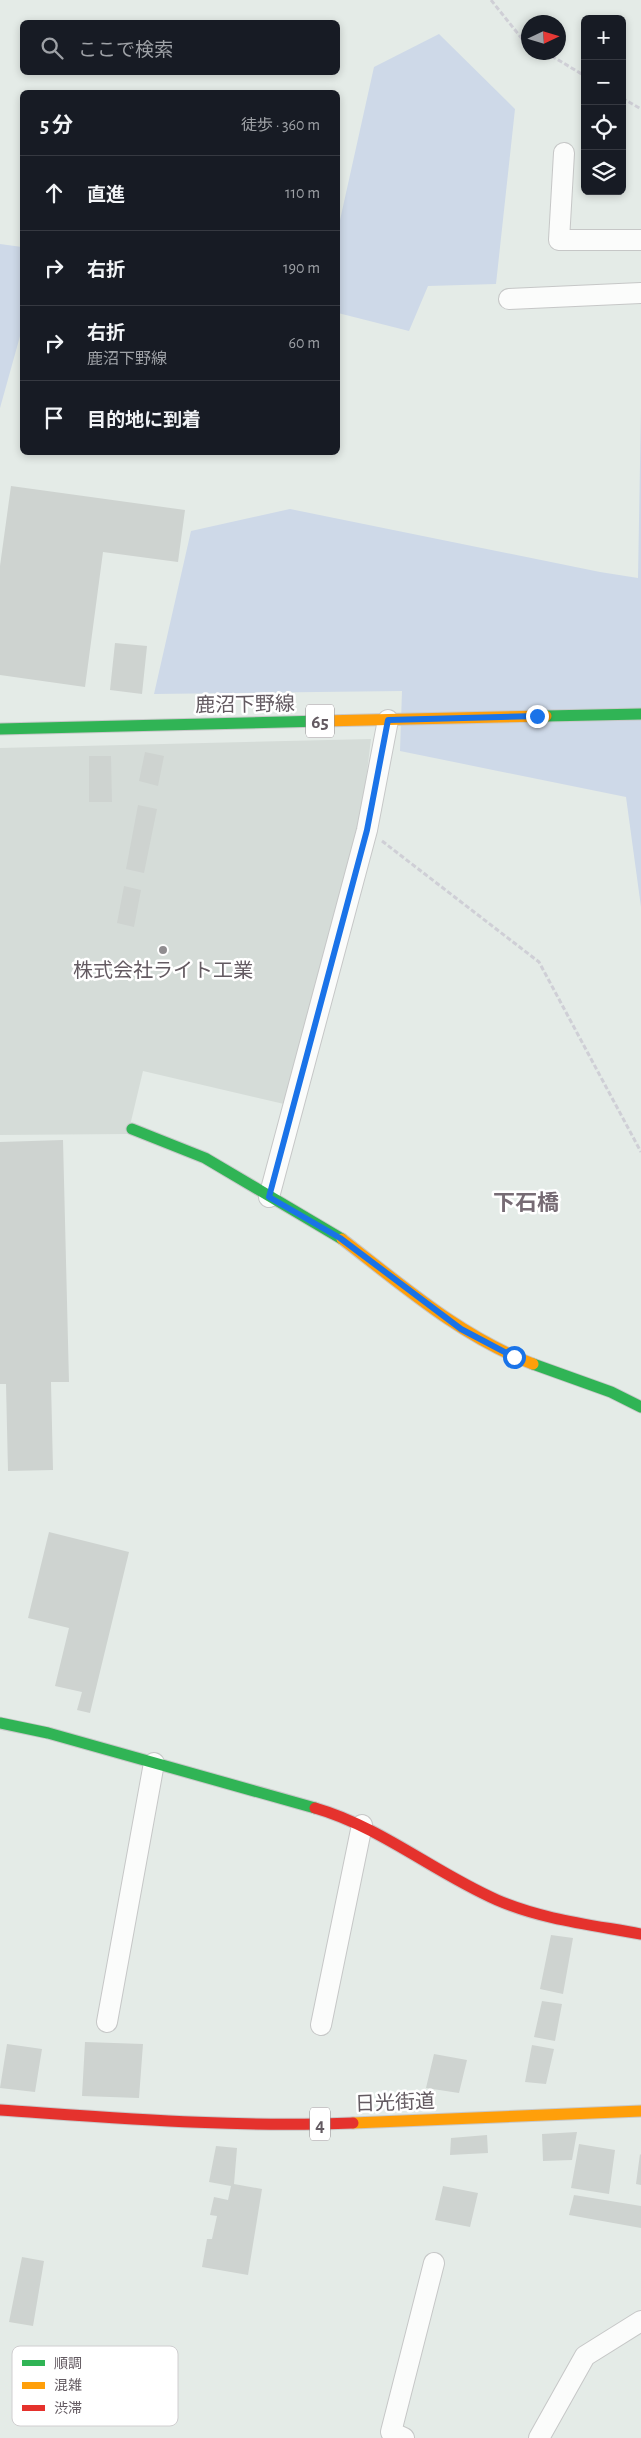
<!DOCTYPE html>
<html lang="ja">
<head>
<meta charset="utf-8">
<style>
  body { margin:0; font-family:"Alegreya Sans","Noto Sans JP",sans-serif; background:#242831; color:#f1f3f6 }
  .controls { position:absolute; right:15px; top:15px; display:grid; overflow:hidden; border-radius:8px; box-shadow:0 2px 8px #0003 }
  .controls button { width:45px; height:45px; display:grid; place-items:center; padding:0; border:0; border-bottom:1px solid #363941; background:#171b24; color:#f1f3f6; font:25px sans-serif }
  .compass { position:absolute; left:521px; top:15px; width:45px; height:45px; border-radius:50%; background:#171b24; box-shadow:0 2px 8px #0003; rotate:86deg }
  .stop { position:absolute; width:15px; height:15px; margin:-11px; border:4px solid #1a73e8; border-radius:50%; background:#fff }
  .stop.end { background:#1a73e8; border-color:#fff; box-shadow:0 1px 5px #0008 }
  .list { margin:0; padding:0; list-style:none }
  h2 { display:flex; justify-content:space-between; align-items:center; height:65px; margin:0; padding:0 20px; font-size:21px }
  h2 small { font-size:16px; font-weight:400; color:#9ea1a6 }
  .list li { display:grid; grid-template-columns:32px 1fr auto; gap:15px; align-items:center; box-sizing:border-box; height:75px; padding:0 20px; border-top:1px solid #363941 }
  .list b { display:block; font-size:19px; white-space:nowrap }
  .list p { margin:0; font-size:16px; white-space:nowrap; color:#9ea1a6 }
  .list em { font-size:16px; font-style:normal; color:#9ea1a6 }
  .icon { flex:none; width:28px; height:28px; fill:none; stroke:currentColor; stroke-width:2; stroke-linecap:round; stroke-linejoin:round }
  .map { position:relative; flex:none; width:641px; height:2438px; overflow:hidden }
  .search { position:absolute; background:#171b24; box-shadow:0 2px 8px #0003; left:20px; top:20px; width:320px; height:55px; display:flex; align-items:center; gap:12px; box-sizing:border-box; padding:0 18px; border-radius:8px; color:#9ea1a6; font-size:19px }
  .panel { position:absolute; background:#171b24; box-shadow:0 2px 8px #0003; left:20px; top:90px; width:320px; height:365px; border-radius:8px }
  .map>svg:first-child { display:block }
  .industrial { fill:#d5dcd8 }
  .green { fill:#ced9e8 }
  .building { fill:#ced3d0 }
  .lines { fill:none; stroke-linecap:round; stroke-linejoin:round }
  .street-casing { stroke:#c6c7c7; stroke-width:22 }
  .fast-casing { stroke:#c8c8c9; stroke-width:13 }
  .slow-casing { stroke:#c8c8c9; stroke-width:13 }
  .jam-casing { stroke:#c8c8c9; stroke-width:13 }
  .path { stroke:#cfcfd6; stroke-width:3; stroke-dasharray:5 2.5; stroke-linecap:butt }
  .street { stroke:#fbfcfb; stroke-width:20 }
  .fast { stroke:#30b455; stroke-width:11 }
  .slow { stroke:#ff9f0a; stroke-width:11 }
  .jam { stroke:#e5322d; stroke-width:11 }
  .route { stroke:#1a73e8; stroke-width:6 }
  .poi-dot { fill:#908d90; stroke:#fff; stroke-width:2 }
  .labels { text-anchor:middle; stroke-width:5; stroke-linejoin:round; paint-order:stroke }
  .shield { fill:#fff; stroke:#928c90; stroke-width:1 }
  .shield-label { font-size:19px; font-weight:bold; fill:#635a61 }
  .street-label { font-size:20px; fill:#635a61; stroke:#fff }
  .poi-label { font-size:20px; fill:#635a61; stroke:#fff }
  .quarter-label { font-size:22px; font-weight:bold; fill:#766b74; stroke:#fff }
  .key { fill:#fff; stroke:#d0ced0; stroke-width:1 }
  .key-label { font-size:14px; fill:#635a61 }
</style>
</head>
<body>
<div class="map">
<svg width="641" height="2438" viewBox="0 0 641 2438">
  <rect width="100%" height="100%" fill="#e4ebe7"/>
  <path class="industrial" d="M371,739l-11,90 -76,275 -141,-33 -15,63 -128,1v-387z"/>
  <path class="green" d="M439,34l76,75 -19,175 -68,2 -19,45 -71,-18v-84l36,-162z
    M0,244l22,3v82l-22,79z
    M641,408v499l-15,-110 -226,-46 2,-60 -248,3 37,-163 99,-22 310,63 38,6z"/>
  <path class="building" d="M11,486l174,24 -7,52 -75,-10 -18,135 -85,-12v-109z
    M115,643l32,3 -5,48 -32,-4z
    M145,752l19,4 -6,30 -19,-5z
    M89,756h22l1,46h-23z
    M138,805l19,4 -13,64 -18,-4z
    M124,886l17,4 -7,37 -17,-4z
    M63,1140l6,242h-18l2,88 -45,1 -2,-87h-6v-242z
    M49,1532l80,20 -39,161 -13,-3 5,-18 -27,-6 14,-58 -41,-10z
    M551,1935l22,3 -10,56 -23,-5z
    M542,2001l20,3 -7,37 -21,-4z
    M85,2042l58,2 -4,54 -57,-2z
    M7,2044l35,5 -7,43 -35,-4z
    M532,2045l22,4 -8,35 -21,-2z
    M434,2054l33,6 -8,33 -33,-5z
    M577,2132l-5,28 -29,1 -1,-27z
    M487,2135l1,18 -38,2 1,-17z
    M579,2144l36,6 -6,44 -38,-6z
    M216,2146l21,2 -3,36 28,5 -14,86 -46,-8 5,-28h5l5,-23 -7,-1 4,-18 14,3 3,-14 -22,-4z
    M640,2154l1,1v30l-5,-1z
    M443,2186l35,7 -8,34 -35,-7z
    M574,2195l67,11v22l-72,-13z
    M22,2257l22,4 -11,65 -24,-4z"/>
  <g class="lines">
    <g class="street-casing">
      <path id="street" d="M564,153l-5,87h82
        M509,299l132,-6
        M269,1197l98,-367 21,-110
        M107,2022l47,-259
        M321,2025l41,-200
        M404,2438l-13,-6 43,-169
        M539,2438l46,-82 56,-35"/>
    </g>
    <g class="fast-casing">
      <path id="fast" d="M546,716l95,-2
        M0,729l322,-8
        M132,1129l73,29 137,81
        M533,1364l78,28 30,15
        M0,1723l48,10 267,75"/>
    </g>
    <g class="slow-casing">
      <path id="slow" d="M322,721l224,-5
        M342,1239c60,46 119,98 191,125
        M353,2123l288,-12"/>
    </g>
    <g class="jam-casing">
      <path id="jam" d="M315,1808c66,19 120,65 182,92 46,20 96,25 144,34
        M0,2110c118,8 235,18 353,13"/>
    </g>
    <path class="path" d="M491,0l32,40 5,3
      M545,52l40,24
      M622,98l19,11
      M382,841l157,121 102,190"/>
    <use href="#street" class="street"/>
    <use href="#fast" class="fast"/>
    <use href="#slow" class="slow"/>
    <use href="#jam" class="jam"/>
  </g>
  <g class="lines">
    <path class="route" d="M514,1357l-53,-28 -121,-91 -71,-41 98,-367 21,-110 149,-4"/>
  </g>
  <circle class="poi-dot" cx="163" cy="950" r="5"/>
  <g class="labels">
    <g class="shield">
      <rect x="306" y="704.5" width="28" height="33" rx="4"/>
      <rect x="310" y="2107.5" width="20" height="33" rx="4"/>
    </g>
    <g class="shield-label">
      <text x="320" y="728">65</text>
      <text x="320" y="2131">4</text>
    </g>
    <g class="street-label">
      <text transform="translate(245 704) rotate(-1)" y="7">鹿沼下野線</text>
      <text transform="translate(395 2102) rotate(-2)" y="7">日光街道</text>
    </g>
    <g class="poi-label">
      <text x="163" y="977">株式会社ライト工業</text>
    </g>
    <g class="quarter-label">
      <text x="526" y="1210">下石橋</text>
    </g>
  </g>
  <rect x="12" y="2346" width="166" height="80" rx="8" class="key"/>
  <rect x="22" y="2360" width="23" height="6" fill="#30b455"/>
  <rect x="22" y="2382" width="23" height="7" fill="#ff9f0a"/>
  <rect x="22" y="2405" width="23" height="6" fill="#e5322d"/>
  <g class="key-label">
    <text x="54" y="2368">順調</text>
    <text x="54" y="2390">混雑</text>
    <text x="54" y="2413">渋滞</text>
  </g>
</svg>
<div class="controls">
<button>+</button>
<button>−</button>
<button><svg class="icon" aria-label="locate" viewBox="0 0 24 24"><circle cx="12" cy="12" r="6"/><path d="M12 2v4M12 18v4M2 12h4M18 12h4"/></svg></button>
<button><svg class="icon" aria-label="layers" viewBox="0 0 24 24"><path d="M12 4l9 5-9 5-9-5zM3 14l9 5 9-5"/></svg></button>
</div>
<svg class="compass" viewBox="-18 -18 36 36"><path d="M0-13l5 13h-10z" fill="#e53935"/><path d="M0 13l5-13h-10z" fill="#9ea1a6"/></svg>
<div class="stop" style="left:514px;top:1357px"></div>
<div class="stop end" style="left:537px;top:716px"></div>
<div class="search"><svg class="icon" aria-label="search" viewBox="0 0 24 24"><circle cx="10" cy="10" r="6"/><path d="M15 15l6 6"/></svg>ここで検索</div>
<section class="panel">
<h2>5 分<small>徒歩 · 360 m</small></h2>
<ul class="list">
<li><svg class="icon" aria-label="ahead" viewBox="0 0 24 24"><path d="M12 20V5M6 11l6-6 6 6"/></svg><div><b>直進</b></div><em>110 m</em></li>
<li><svg class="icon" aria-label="right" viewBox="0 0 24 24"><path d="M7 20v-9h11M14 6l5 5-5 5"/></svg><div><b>右折</b></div><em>190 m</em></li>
<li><svg class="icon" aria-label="right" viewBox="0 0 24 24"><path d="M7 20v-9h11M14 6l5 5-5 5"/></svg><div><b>右折</b><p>鹿沼下野線</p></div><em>60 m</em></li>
<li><svg class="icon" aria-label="arrive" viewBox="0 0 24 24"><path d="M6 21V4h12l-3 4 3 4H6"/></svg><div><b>目的地に到着</b></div></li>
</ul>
</section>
</div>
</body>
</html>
